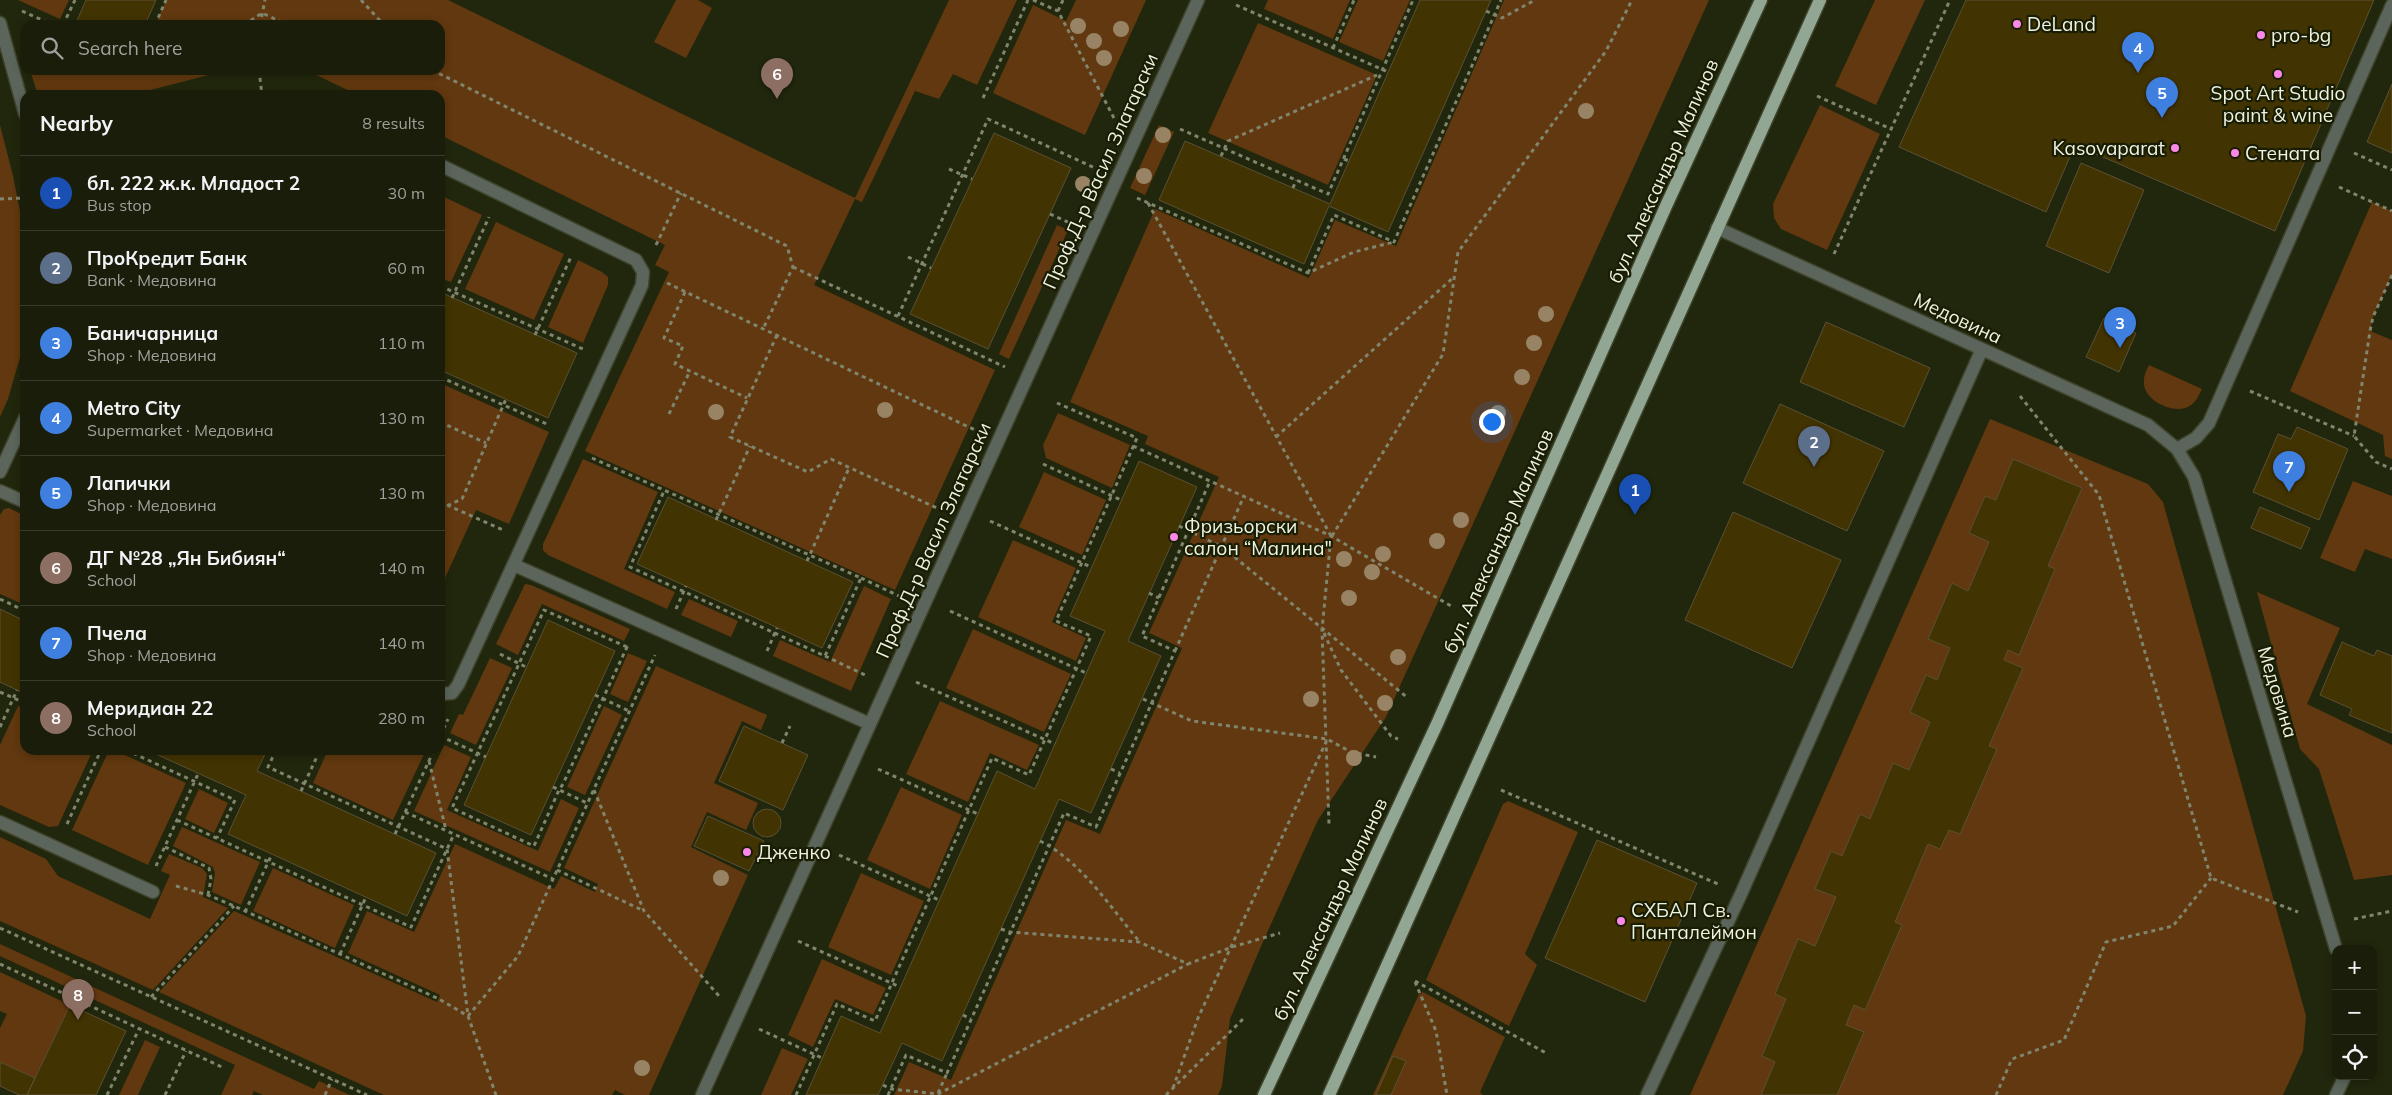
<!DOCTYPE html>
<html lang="en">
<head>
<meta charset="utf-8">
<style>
  body { margin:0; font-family:Mulish,sans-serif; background:#262a17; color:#f1f3f6 }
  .controls { position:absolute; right:15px; bottom:15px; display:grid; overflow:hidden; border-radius:10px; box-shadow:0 2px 8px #0003 }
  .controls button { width:45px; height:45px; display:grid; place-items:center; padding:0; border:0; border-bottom:1px solid #373b2a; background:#191d09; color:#f1f3f6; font:25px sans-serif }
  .you { position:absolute; left:1491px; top:421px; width:18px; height:18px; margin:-12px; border:4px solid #fff; border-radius:50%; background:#1a73e8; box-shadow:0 0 0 8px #1a73e833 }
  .badge { display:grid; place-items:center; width:32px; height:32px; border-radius:50%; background:#fb87e6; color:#fff; font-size:16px; font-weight:700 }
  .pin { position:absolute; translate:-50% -41px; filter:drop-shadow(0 1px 2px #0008) }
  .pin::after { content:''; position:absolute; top:26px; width:18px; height:15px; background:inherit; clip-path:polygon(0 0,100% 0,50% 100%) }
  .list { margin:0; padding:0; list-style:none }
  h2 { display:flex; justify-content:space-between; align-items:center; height:65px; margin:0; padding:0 20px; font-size:21px }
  h2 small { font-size:16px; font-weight:400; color:#9fa29c }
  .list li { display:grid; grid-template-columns:32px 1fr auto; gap:15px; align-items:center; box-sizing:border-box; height:75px; padding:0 20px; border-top:1px solid #373b2a }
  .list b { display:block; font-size:19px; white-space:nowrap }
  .list p { margin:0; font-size:16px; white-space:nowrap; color:#9fa29c }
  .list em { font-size:16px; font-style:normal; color:#9fa29c }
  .icon { flex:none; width:28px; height:28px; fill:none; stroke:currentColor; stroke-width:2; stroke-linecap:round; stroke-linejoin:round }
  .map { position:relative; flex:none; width:2392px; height:1095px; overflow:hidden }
  .search { position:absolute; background:#191d09; box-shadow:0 2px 8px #0003; left:20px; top:20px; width:425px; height:55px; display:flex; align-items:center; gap:12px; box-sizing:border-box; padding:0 18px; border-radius:15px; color:#9fa29c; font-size:19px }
  .panel { position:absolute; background:#191d09; box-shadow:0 2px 8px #0003; left:20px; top:90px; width:425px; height:665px; border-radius:15px }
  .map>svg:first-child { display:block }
  .green { fill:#61380f }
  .building { fill:#423302; stroke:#5b5034 }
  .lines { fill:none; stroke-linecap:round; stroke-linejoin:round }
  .lane-casing { stroke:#3e432a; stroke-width:15 }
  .street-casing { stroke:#3e432a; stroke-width:15 }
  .primary-casing { stroke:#3e432a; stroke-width:15 }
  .path { stroke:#80856e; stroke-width:3; stroke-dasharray:4 4; stroke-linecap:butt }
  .lane { stroke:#5b655b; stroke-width:12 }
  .street { stroke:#5b655b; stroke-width:12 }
  .primary { stroke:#91a793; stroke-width:12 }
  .tree { fill:#988465 }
  .poi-dot { fill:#fb87e6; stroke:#181d03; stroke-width:2 }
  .labels { text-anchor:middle; stroke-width:4.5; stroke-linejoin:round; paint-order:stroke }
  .poi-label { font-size:19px; fill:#eef2e1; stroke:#181d03; text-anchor:start }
  .street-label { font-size:19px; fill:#eef2e1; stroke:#181d03 }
</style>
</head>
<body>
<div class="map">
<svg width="2392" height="1095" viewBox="0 0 2392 1095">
  <rect width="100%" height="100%" fill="#21270c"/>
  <path class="green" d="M18,0h51l-9,19z
    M166,0h282l407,198 94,-198h68l-40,85 -24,-11 -14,25 -24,-8 -53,111 -7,-3 -41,86 181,85 -100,220 -310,-139 84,-179 -14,-7 10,-20 -225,-110v-40h-82l-52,-25h134v-45h-285z
    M676,0h22l14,8 -26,50 -32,-16z
    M1076,0h70l-61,135 -92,-42 40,-88 33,16z
    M1268,0h82l-17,39 -69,-30z
    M1358,0h52l-27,61 -44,-19z
    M1504,0h205l-323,717 -68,103 -56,124 -32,75 -8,67 -4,9h-324l15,-33 42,18 115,-260 34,14 82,-186 -33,-15 70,-156 -74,-33 3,-8 -78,-34 85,-193 154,69 26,-58 61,26z
    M1875,0h50l-49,105 -41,-19z
    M1258,23l119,52 -49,110 -120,-52z
    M30,70h97l6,3 2,-3h93l-97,25h-93z
    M1820,105l60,29 -53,116 -46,-21 -7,-11 -1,-14z
    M0,125l13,51 12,60v104l-17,59 -8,18z
    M1159,125l15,7 -29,63 -15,-7z
    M440,195l42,20 -31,67 -11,-4z
    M2372,202l20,9v64l-19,42 -3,14 22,9v119l-7,-3 -2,-21 -93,-44z
    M496,222l68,32 -30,66 -69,-31z
    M1057,225l11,5 -59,129 -10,-5z
    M578,260l24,12 6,5v8l-25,58 -35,-16z
    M2149,365l53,24c-3,6 -6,13 -11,16 -14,11 -46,-3 -47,-21 -1,-7 2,-13 5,-19z
    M440,383l109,49 -40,92 -33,-14 -36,79z
    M1058,413l72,32 -18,43 -66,-30 -3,-13z
    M1990,419l158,65 15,18 143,514 -3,35 -20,44h-593z
    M583,459l75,33 -34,77 51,23 -8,17 -119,-54 -5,-5v-6z
    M1044,472l62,28 -24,55 -63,-28z
    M2353,481l39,15v63l-27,-10 -10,23 -35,-14z
    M9,508l16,8v89l-25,-11v-79l4,-6z
    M1013,540l63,28 -24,54 34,16 -10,23 -98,-44z
    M525,584l6,1 99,44 -6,12 -82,-37 -24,51 -22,-11z
    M864,586l27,13 -40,92 -78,-35 7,-16 50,22z
    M2257,592l83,36 -33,76 85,41v130l-38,5 -35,-111 -19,-20z
    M689,599l49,22 -7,16 -50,-22z
    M973,629l98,45 -27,58 -98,-44z
    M628,653l19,8 -19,41 -18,-8z
    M490,658l22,10 -36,77 -26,-12 9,-19 4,1z
    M656,666l111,49 -6,15 -19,-9 -28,62 44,20 -12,27 -39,-18 -16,35 57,28 -99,220h-24l-10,-5 -3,5h-228l-225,-103 75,-81 203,91 3,-7 -92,-42 19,-42 47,21 41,-88 99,45 7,-13 34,16 3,-8 -34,-16z
    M940,701l99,44 -12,25 -37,-17 -22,49 -62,-28z
    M18,706l7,3v41h68l-35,76 -9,1 -49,-22v-60z
    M604,706l18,9 -37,80 -18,-8z
    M444,745l27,12 -24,53 91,41 23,-52 18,9 -29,64 -136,-61z
    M109,750h5l72,33 -38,82 -76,-35z
    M328,750h98l-33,70 -80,-37z
    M901,787l61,28 -32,74 -63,-29z
    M199,789l29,14 -14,30 -29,-14z
    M1508,801l70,31 -53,122 12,11 -28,61 -83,-46 77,-176z
    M182,827l78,35 -19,43 -29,-13 3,-19 -2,-6 -40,-21z
    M0,837l46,22 12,17 92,43 20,-44 -9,-4 8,-17 33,14 5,6 -4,23 25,11 -75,82 -153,-69z
    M273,868l81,37 -19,43 -82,-37z
    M861,873l63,28 -33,74 -63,-28z
    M0,944l314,145 5,-8 31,14h-87l-9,-4 -2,4h-31l14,-30 -235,-109z
    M822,959l64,29 -13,27 -38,-16 -22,48 -25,-12z
    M0,972l70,33 -35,73 -35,-16v-34l7,-14 -7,-3z
    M1423,992l82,45 -25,55 3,3h-110l46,-101z
    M145,1040l15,7 -22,48h-19z
    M782,1048l26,11 -17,36h-30z"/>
  <path class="building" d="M86,0h70l-11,25h-70z
    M1420,0h71l-103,232 -59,-26 -25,58 -145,-64 26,-59 145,63z
    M1966,0h408l-99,231 -200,-86 -29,67 -147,-65z
    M2392,84v69l-25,-11z
    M994,133l77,35 -83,181 -78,-35z
    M2081,163l63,27 -35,83 -63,-27z
    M440,292l137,61 -29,65 -108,-48z
    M2104,318l32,15 -17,39 -33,-15z
    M1826,322l104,46 -26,59 -104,-45z
    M1780,404l104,47 -37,80 -104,-48z
    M2297,427l51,22 -29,71 -66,-28 25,-58 13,5z
    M2013,459l69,29 -34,78 7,3 -36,86 -11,-5 -4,10 19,8 -34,78 8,3 -37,85 -11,-4 -9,19 -12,-5 -33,78 7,3 -37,85 -11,-5 -8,20 18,7 -27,63h-76l14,-33 -13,-6 24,-57 -11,-5 23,-55 17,7 21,-49 -21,-8 16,-38 11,5 18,-42 10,5 23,-56 16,7 21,-48 -20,-10 16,-37 11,5 13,-32 -22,-9 24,-56 16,8 21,-49 -20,-9 16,-37 11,4z
    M1139,461l58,26 -69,154 33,15 -70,157 -32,-14 -117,262 -40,-18 -24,52h-72l35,-79 39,17 117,-262 38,18 70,-158 -35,-15z
    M668,497l185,85 -31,66 -185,-84z
    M2260,507l50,21 -9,21 -50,-21z
    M1733,512l108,48 -49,108 -107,-48z
    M0,609l25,12v73l-25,-12z
    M548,620l67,31 -84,184 -67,-30z
    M2342,642l32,14 3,-6 15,6v77l-43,-18 3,-6 -32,-14z
    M744,726l64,29 -25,55 -64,-29z
    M147,750h120l-10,21 179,82 -29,63 -179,-82 18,-39z
    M753 823a14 14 0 1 1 28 0a14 14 0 1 1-28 0Z
    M708,816l56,25 -15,30 -55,-25z
    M1597,840l100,43 -52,119 -100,-44z
    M70,1005l56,26 -30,64h-69z
    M1393,1056l13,5 -15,34h-15z
    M0,1062l35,16 -8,17h-8l-19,-9z"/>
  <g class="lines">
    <g class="lane-casing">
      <path id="lane" d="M440,165l196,95 7,12 -1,13 -184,400 -6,8 -12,1
        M2177,449l19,-11 13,-15 183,-418
        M0,491l25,11
        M514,565l356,159
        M0,822l153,70"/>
    </g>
    <g class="street-casing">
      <path id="street" d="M0,23l25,91
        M1717,228l431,197 29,24 17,28 142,472
        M0,472l25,-54
        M702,1095l496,-1095
        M1647,1095l94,-201 241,-545
        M2336,1095l9,-19"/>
    </g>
    <g class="primary-casing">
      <path id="primary" d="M1264,1095l173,-371 229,-518 95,-206
        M1329,1095l491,-1095"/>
    </g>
    <path class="path" d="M361,0l23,25
      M1033,0l25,11 57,109
      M1236,5l152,67
      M22,11l31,14
      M1058,11l5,-11
      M1486,11l16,7 33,-18
      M63,25l12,-25
      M155,25l11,-25
      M244,25l18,-12 26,12
      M260,25l5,-25
      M1333,48l21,-48
      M259,70l3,25
      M432,70l355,176 6,21 -30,62
      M1817,96l74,33
      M983,98l45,-98
      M1180,129l148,65 85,-194
      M2354,153l38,17
      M1221,156l7,-15 149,-66
      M1344,159l5,2
      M949,169l23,10
      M2339,187l53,24
      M1293,188l3,-8
      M1137,198l171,75 46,-21 40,-10
      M0,199l25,-1
      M1148,203l183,333 -9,94 7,194
      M1050,214l20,9
      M656,245l25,-52
      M1834,254l116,-254
      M908,257l23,11
      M793,267l212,100
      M1308,273l26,-58 60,27 107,-242
      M2392,275l-19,42 -3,14 -16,105 22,26 16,7
      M667,283l308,147
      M440,286l143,63
      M685,292l-21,46 19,8 -8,18 72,34
      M452,298l37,-81
      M898,316l90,-197 107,49
      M535,335l36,-78
      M777,335l-47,102 78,35 23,-13 108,50
      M440,377l109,48
      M2250,391l104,45
      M2020,396l79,99 112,383 87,34
      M669,414l21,-43
      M440,422l46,21
      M1276,437l178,-160
      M1133,446l198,90 120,70
      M592,458l269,120 -36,78 -195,-89 34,-76
      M1043,464l78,36
      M447,505l56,25
      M440,509l22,-10 44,-100
      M716,520l34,-74
      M990,521l101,46
      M1179,526l43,21 186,151
      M1332,536l111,-182 15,-102 148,-201 26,-51
      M807,561l42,-93
      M861,578l40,19
      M1149,593l10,5
      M0,599l25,12
      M676,609l10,-23
      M950,611l136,62
      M1324,633l17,37 50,66 7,3
      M627,647l-83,-37 -92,198 82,38 25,-56 4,-6 64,-137 1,-4
      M767,651l10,-23
      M1175,651l69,-155
      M500,654l26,13
      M825,656l40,19
      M916,682l139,62
      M0,692l25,11
      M595,695l34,16
      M1143,699l49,22 135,18 24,13 25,5
      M0,727l17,-37
      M440,736l46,21
      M440,736l8,-17
      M782,743l8,-17
      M126,750l109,50 -18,38
      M276,750l-8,17 179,82 21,167 28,79
      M429,761l17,69
      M878,769l100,45
      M1111,769l9,4
      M553,787l34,16
      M594,790l50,121 75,85
      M1501,790l217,94
      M301,791l19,-41
      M405,812l148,67
      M177,820l234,107 43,-93
      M67,824l34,-74
      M395,834l39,-84
      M1040,841c41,20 70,66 99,100
      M165,847l44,21 2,11 -3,16
      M839,855l100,45
      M156,866l42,-92
      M557,870l87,41
      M176,886l32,9 26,11 205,93 29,17 50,-60 137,-301
      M245,912l27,-58
      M2354,919l38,-8
      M0,928l367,167
      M1001,929l9,3 129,10 49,22 44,-17 48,-14
      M798,941l102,46
      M340,954l26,-57
      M0,964l224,104
      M1415,981l131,72
      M1415,982l21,49 11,64
      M151,997l83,-91
      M963,1015l8,4
      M759,1029l63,29
      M883,1085l8,4 47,5 250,-130
      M1173,1088l25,-70 128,-276
      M938,1093l9,-20
      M107,1095l32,-66
      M165,1095l21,-44
      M325,1095l7,-16
      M796,1095l41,-91 38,17 117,-263 37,17 62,-139 -35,-15 81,-183 -80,-35
      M888,1095l18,-40 41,18 117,-260 32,14 79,-176 -33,-15 68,-155
      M1166,1095l77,-76
      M1996,1095l16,-36 52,-19 42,-98 67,-16 38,-48"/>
    <use href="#lane" class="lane"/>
    <use href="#street" class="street"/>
    <use href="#primary" class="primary"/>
  </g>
  <g class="tree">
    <circle cx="1078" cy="26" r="8"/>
    <circle cx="1121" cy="29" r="8"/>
    <circle cx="1094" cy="41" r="8"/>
    <circle cx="1104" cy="58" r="8"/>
    <circle cx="1586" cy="111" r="8"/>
    <circle cx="1163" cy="135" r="8"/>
    <circle cx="1144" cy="176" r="8"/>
    <circle cx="1083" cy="184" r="8"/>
    <circle cx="1546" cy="314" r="8"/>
    <circle cx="1534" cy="343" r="8"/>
    <circle cx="1522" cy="377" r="8"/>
    <circle cx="885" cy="410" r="8"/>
    <circle cx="716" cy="412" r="8"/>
    <circle cx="1498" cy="413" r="8"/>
    <circle cx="1461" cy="520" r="8"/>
    <circle cx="1437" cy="541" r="8"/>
    <circle cx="1383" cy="554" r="8"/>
    <circle cx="1344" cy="559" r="8"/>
    <circle cx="1372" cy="572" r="8"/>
    <circle cx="1349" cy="598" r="8"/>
    <circle cx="1398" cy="657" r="8"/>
    <circle cx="1311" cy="699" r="8"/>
    <circle cx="1385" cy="703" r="8"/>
    <circle cx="1354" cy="758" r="8"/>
    <circle cx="721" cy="878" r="8"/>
    <circle cx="642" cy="1068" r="8"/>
  </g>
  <g class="poi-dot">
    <circle cx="2017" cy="24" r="5"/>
    <circle cx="2261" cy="35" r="5"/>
    <circle cx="2278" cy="74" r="5"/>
    <circle cx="2175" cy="148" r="5"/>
    <circle cx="2235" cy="153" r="5"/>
    <circle cx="1174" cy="537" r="5"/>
    <circle cx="747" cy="852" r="5"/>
    <circle cx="1621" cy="921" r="5"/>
  </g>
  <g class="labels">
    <g class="poi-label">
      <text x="2027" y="31">DeLand</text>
      <text x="2271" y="42">pro-bg</text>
      <text x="2278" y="100" text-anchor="middle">Spot Art Studio<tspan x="2278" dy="22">paint &amp; wine</tspan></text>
      <text x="2165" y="155" text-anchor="end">Kasovaparat</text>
      <text x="2245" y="160">Стената</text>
      <text x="1184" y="533">Фризьорски<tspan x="1184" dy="22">салон “Малина"</tspan></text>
      <text x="757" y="859">Дженко</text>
      <text x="1631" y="917">СХБАЛ Св.<tspan x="1631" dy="22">Панталеймон</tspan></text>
    </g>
    <g class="street-label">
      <text transform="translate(1100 171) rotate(-66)" y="7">Проф.Д-р Васил Златарски</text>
      <text transform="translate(1663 171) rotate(-66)" y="7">бул. Александър Малинов</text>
      <text transform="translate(1958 318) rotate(25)" y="7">Медовина</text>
      <text transform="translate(933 540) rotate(-66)" y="7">Проф.Д-р Васил Златарски</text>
      <text transform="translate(1498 541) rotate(-66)" y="7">бул. Александър Малинов</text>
      <text transform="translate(2278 692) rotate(73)" y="7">Медовина</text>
      <text transform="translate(1330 909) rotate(-65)" y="7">бул. Александър Малинов</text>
    </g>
  </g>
</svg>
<div class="controls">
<button>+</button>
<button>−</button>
<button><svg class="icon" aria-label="locate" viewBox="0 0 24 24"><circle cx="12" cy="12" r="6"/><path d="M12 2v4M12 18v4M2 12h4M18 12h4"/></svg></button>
</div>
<div class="you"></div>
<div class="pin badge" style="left:1635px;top:515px;background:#1a4fb4">1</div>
<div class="pin badge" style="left:1814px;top:467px;background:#5c6f8a">2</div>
<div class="pin badge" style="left:2120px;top:348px;background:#3f7fe0">3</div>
<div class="pin badge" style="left:2138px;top:73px;background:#3f7fe0">4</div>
<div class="pin badge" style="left:2162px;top:118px;background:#3f7fe0">5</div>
<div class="pin badge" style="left:777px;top:99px;background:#8d6e63">6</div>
<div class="pin badge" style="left:2289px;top:492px;background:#3f7fe0">7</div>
<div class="pin badge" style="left:78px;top:1020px;background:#8d6e63">8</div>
<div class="search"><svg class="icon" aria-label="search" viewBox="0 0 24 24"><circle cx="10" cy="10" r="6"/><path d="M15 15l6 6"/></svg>Search here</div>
<section class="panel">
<h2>Nearby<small>8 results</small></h2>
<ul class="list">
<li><span class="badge" style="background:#1a4fb4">1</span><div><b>бл. 222 ж.к. Младост 2</b><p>Bus stop</p></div><em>30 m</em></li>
<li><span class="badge" style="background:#5c6f8a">2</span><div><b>ПроКредит Банк</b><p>Bank · Медовина</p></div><em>60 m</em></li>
<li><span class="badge" style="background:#3f7fe0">3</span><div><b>Баничарница</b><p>Shop · Медовина</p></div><em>110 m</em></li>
<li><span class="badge" style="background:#3f7fe0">4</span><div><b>Metro City</b><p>Supermarket · Медовина</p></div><em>130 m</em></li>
<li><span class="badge" style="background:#3f7fe0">5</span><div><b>Лапички</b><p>Shop · Медовина</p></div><em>130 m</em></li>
<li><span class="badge" style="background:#8d6e63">6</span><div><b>ДГ №28 „Ян Бибиян“</b><p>School</p></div><em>140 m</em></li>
<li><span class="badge" style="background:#3f7fe0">7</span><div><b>Пчела</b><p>Shop · Медовина</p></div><em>140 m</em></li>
<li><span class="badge" style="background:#8d6e63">8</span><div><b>Меридиан 22</b><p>School</p></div><em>280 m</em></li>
</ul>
</section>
</div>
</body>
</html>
